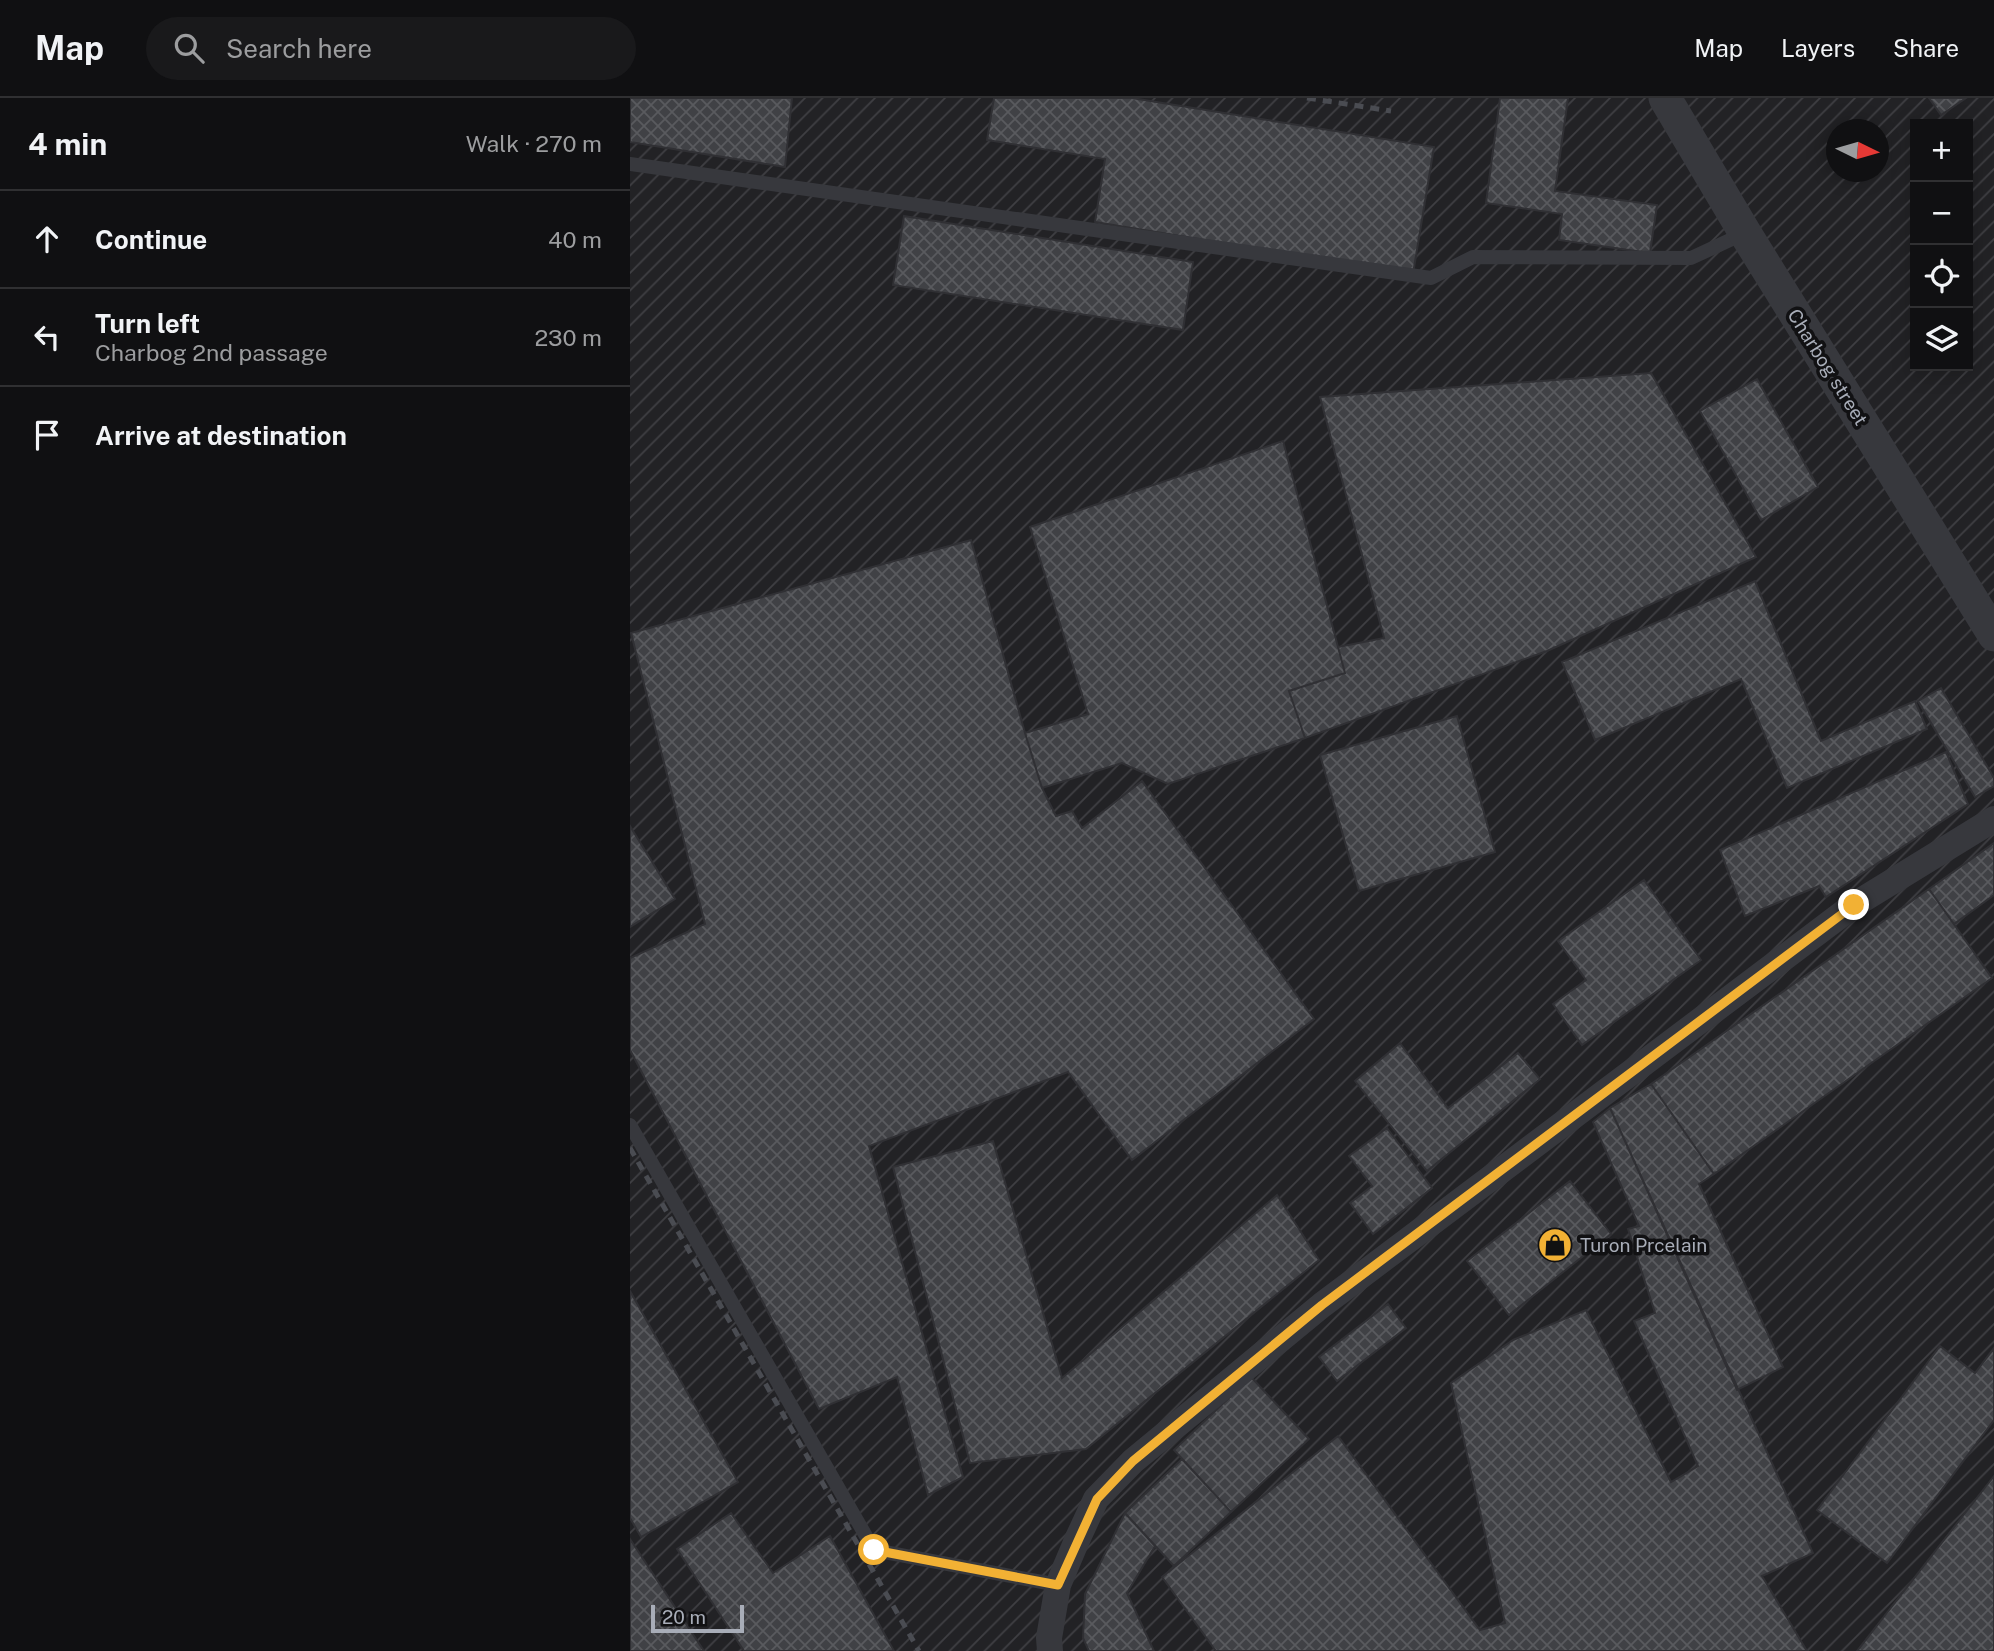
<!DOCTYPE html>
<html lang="en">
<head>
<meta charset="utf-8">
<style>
  body { margin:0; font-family:"Public Sans",sans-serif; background:#19191b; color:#f1f3f6 }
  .controls { position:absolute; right:21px; top:21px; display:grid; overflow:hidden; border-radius:0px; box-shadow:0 4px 18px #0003 }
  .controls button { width:63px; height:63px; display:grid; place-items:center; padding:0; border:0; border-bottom:2px solid #303032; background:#101012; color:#f1f3f6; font:35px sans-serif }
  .compass { position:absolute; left:1196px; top:21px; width:63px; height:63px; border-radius:50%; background:#101012; box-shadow:0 4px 18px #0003; rotate:95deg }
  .scale { position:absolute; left:21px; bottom:18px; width:93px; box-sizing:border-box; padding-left:7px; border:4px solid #a8adb8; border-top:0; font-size:19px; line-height:24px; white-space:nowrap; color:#a8adb8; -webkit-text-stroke:5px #111113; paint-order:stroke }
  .stop { position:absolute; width:21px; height:21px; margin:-16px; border:5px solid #f2b134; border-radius:50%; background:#fff }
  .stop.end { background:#f2b134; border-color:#fff; box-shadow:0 2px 7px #0008 }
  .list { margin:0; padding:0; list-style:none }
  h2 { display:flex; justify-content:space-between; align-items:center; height:91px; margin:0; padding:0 28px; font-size:30px }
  h2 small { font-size:23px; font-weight:400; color:#9c9d9f }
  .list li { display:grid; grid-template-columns:46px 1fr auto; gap:21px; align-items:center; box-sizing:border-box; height:98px; padding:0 28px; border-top:2px solid #303032 }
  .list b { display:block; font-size:26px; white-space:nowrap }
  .list p { margin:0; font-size:23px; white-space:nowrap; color:#9c9d9f }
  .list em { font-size:23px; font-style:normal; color:#9c9d9f }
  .icon { flex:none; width:38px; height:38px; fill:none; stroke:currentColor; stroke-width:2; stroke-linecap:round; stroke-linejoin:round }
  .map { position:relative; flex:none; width:1364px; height:1553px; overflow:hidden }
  header { display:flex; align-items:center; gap:42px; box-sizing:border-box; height:98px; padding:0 35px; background:#101012; border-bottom:2px solid #303032 }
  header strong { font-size:33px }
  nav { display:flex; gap:38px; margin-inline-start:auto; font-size:24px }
  .search { width:490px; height:63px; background:#19191b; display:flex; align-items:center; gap:18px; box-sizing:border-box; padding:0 24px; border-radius:38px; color:#9c9d9f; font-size:26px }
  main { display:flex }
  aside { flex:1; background:#101012 }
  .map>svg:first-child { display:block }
  .industrial { fill:url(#industrial-furrows); fill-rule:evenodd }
  .building { fill:url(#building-cross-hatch); stroke:#303034; stroke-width:2 }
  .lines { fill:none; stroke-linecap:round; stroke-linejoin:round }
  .service { stroke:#37383d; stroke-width:14 }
  .minor { stroke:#37383d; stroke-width:26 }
  .tertiary { stroke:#37383d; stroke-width:33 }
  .rail { stroke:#4a4c52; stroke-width:5; stroke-dasharray:9 7; stroke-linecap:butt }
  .route { stroke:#f2b134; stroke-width:9 }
  .labels { text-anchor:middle; stroke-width:7; stroke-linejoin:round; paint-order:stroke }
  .street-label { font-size:19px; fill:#a8adb8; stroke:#111113 }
  .poi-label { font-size:19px; fill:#a8adb8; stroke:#111113; text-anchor:start }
</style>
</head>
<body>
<header>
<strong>Map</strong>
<div class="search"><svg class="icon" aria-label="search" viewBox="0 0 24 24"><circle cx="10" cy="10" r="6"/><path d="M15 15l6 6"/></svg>Search here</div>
<nav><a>Map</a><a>Layers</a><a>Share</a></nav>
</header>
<main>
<aside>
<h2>4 min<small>Walk · 270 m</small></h2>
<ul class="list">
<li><svg class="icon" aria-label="ahead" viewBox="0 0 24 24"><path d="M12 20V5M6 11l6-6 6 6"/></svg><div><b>Continue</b></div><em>40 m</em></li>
<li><svg class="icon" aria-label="left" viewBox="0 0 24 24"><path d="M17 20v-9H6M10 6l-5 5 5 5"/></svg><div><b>Turn left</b><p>Charbog 2nd passage</p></div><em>230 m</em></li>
<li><svg class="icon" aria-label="arrive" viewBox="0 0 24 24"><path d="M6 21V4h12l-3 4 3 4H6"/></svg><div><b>Arrive at destination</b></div></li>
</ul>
</aside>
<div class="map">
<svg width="1364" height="1553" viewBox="0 0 1364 1553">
  <defs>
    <pattern id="industrial-furrows" width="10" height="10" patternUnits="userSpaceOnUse" patternTransform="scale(1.75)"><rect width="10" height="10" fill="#222225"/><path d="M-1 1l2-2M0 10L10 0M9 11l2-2" fill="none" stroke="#3f3f43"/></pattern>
    <pattern id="building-cross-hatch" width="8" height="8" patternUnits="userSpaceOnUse" patternTransform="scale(1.75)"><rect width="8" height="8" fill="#404145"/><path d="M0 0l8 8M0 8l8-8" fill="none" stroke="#595a5e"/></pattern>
  </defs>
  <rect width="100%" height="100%" fill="#161618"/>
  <path class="industrial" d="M0,0h1364v1553h-1364zM1285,26h53v242h-53zM1206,32h42v42h-42z"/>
  <path class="building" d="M0,0h162l-7,69 -155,-25z
    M364,0h138l302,49 -21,127 -318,-52 10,-63 -118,-19z
    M870,0h68l-13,93 102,14 -7,48 -91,-13 3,-26 -76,-11z
    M1299,0h37l-25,17z
    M274,118l289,46 -10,68 -290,-45z
    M1021,275l105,184 -209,94 -242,87 -16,-47 56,-18 -7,-26 46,-9 -64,-241z
    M1127,281l61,108 -57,33 -61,-109z
    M653,343l62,232 -56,18 16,47 -137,46 -46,-21 -80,25 -17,-55 63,-19 -58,-187z
    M341,442l54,193 17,55 14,28 16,-5 10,17 60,-47 172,238 -182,141 -64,-88 -199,74 94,331 -35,18 -31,-118 -78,32 -189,-359v-92l75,-34 -74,-291z
    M1125,483l66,160 94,-40 12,28 -140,59 -46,-109 -146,61 -33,-78z
    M1311,590l53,90v8l-19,11 -57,-96z
    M827,618l38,136 -136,39 -39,-136z
    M1316,654l22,52 -142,93 -7,-11 -74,30 -25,-66z
    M0,728l45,73 -45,28z
    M1364,745v52l-40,29 -25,-35z
    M1014,782l57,80 -119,85 -29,-41 33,-24 -28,-39z
    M1299,791l63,89 -278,196 -63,-90z
    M770,945l48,65 70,-55 22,26 -113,92 -72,-90z
    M1021,986l63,90 -15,10 84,183 -46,23 -127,-282z
    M980,1010l203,445 -51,23 45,75h-591l-54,-74 176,-141 142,194 25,-7 -54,-240 62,-43 73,-30 85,172 27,-16 -64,-145 21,-8 -27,-84 11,-3 -46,-104z
    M757,1030l45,60 -59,46 -23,-31 22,-17 -23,-30z
    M363,1043l69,237 215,-183 42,65 -233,189 -116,14 -77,-296z
    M940,1083l41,53 -102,81 -42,-54z
    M0,1193l108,191 -97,55 -11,-19z
    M758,1206l18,24 -69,53 -18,-24z
    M1310,1248l35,27 19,-25v72l-107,143 -70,-53z
    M621,1279l58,62 -78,73 -57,-62z
    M552,1361l49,53 -57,54 -49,-53z
    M1364,1378v175h-137z
    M101,1415l42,60 57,-37 64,115h-150l-67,-102z
    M495,1415l30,33 -28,47 27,58h-65l-6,-13 2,-44z
    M0,1441l74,112h-74z"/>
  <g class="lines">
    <path class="service" d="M0,66l801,114 42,-21 218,1 54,-25
      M0,1027l244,425 184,35"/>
    <path class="minor" d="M420,1553l-1,-13 9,-53 19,-45 19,-41 37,-38 189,-156 532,-400 140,-86"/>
    <path class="tertiary" d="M1035,0l80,135 249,402"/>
    <path class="rail" d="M677,0l84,13
      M0,1050l289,503"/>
  </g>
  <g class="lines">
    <path class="route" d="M244,1452l184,35 39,-86 36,-38 189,-156 532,-400"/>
  </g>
  <defs>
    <g id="shop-disc" transform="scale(1.75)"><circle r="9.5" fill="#f2b134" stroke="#111113"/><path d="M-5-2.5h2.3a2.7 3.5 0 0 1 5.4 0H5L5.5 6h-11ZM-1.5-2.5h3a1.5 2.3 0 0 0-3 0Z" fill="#111"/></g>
  </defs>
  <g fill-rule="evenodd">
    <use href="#shop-disc" x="925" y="1147"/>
  </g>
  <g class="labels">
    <g class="street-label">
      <text transform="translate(1198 269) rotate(58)" y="7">Charbog street</text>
    </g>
    <g class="poi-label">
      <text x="950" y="1154">Turon Prcelain</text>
    </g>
  </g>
</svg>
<div class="controls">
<button>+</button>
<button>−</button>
<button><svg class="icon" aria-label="locate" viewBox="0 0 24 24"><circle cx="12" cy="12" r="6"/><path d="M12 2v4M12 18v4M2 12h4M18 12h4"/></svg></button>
<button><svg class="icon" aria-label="layers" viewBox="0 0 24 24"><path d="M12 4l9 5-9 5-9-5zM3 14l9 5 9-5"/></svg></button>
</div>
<svg class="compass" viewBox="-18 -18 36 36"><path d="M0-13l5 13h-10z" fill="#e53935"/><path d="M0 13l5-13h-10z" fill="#9c9d9f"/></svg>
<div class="scale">20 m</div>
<div class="stop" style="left:244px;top:1452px"></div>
<div class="stop end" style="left:1224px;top:807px"></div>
</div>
</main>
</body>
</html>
